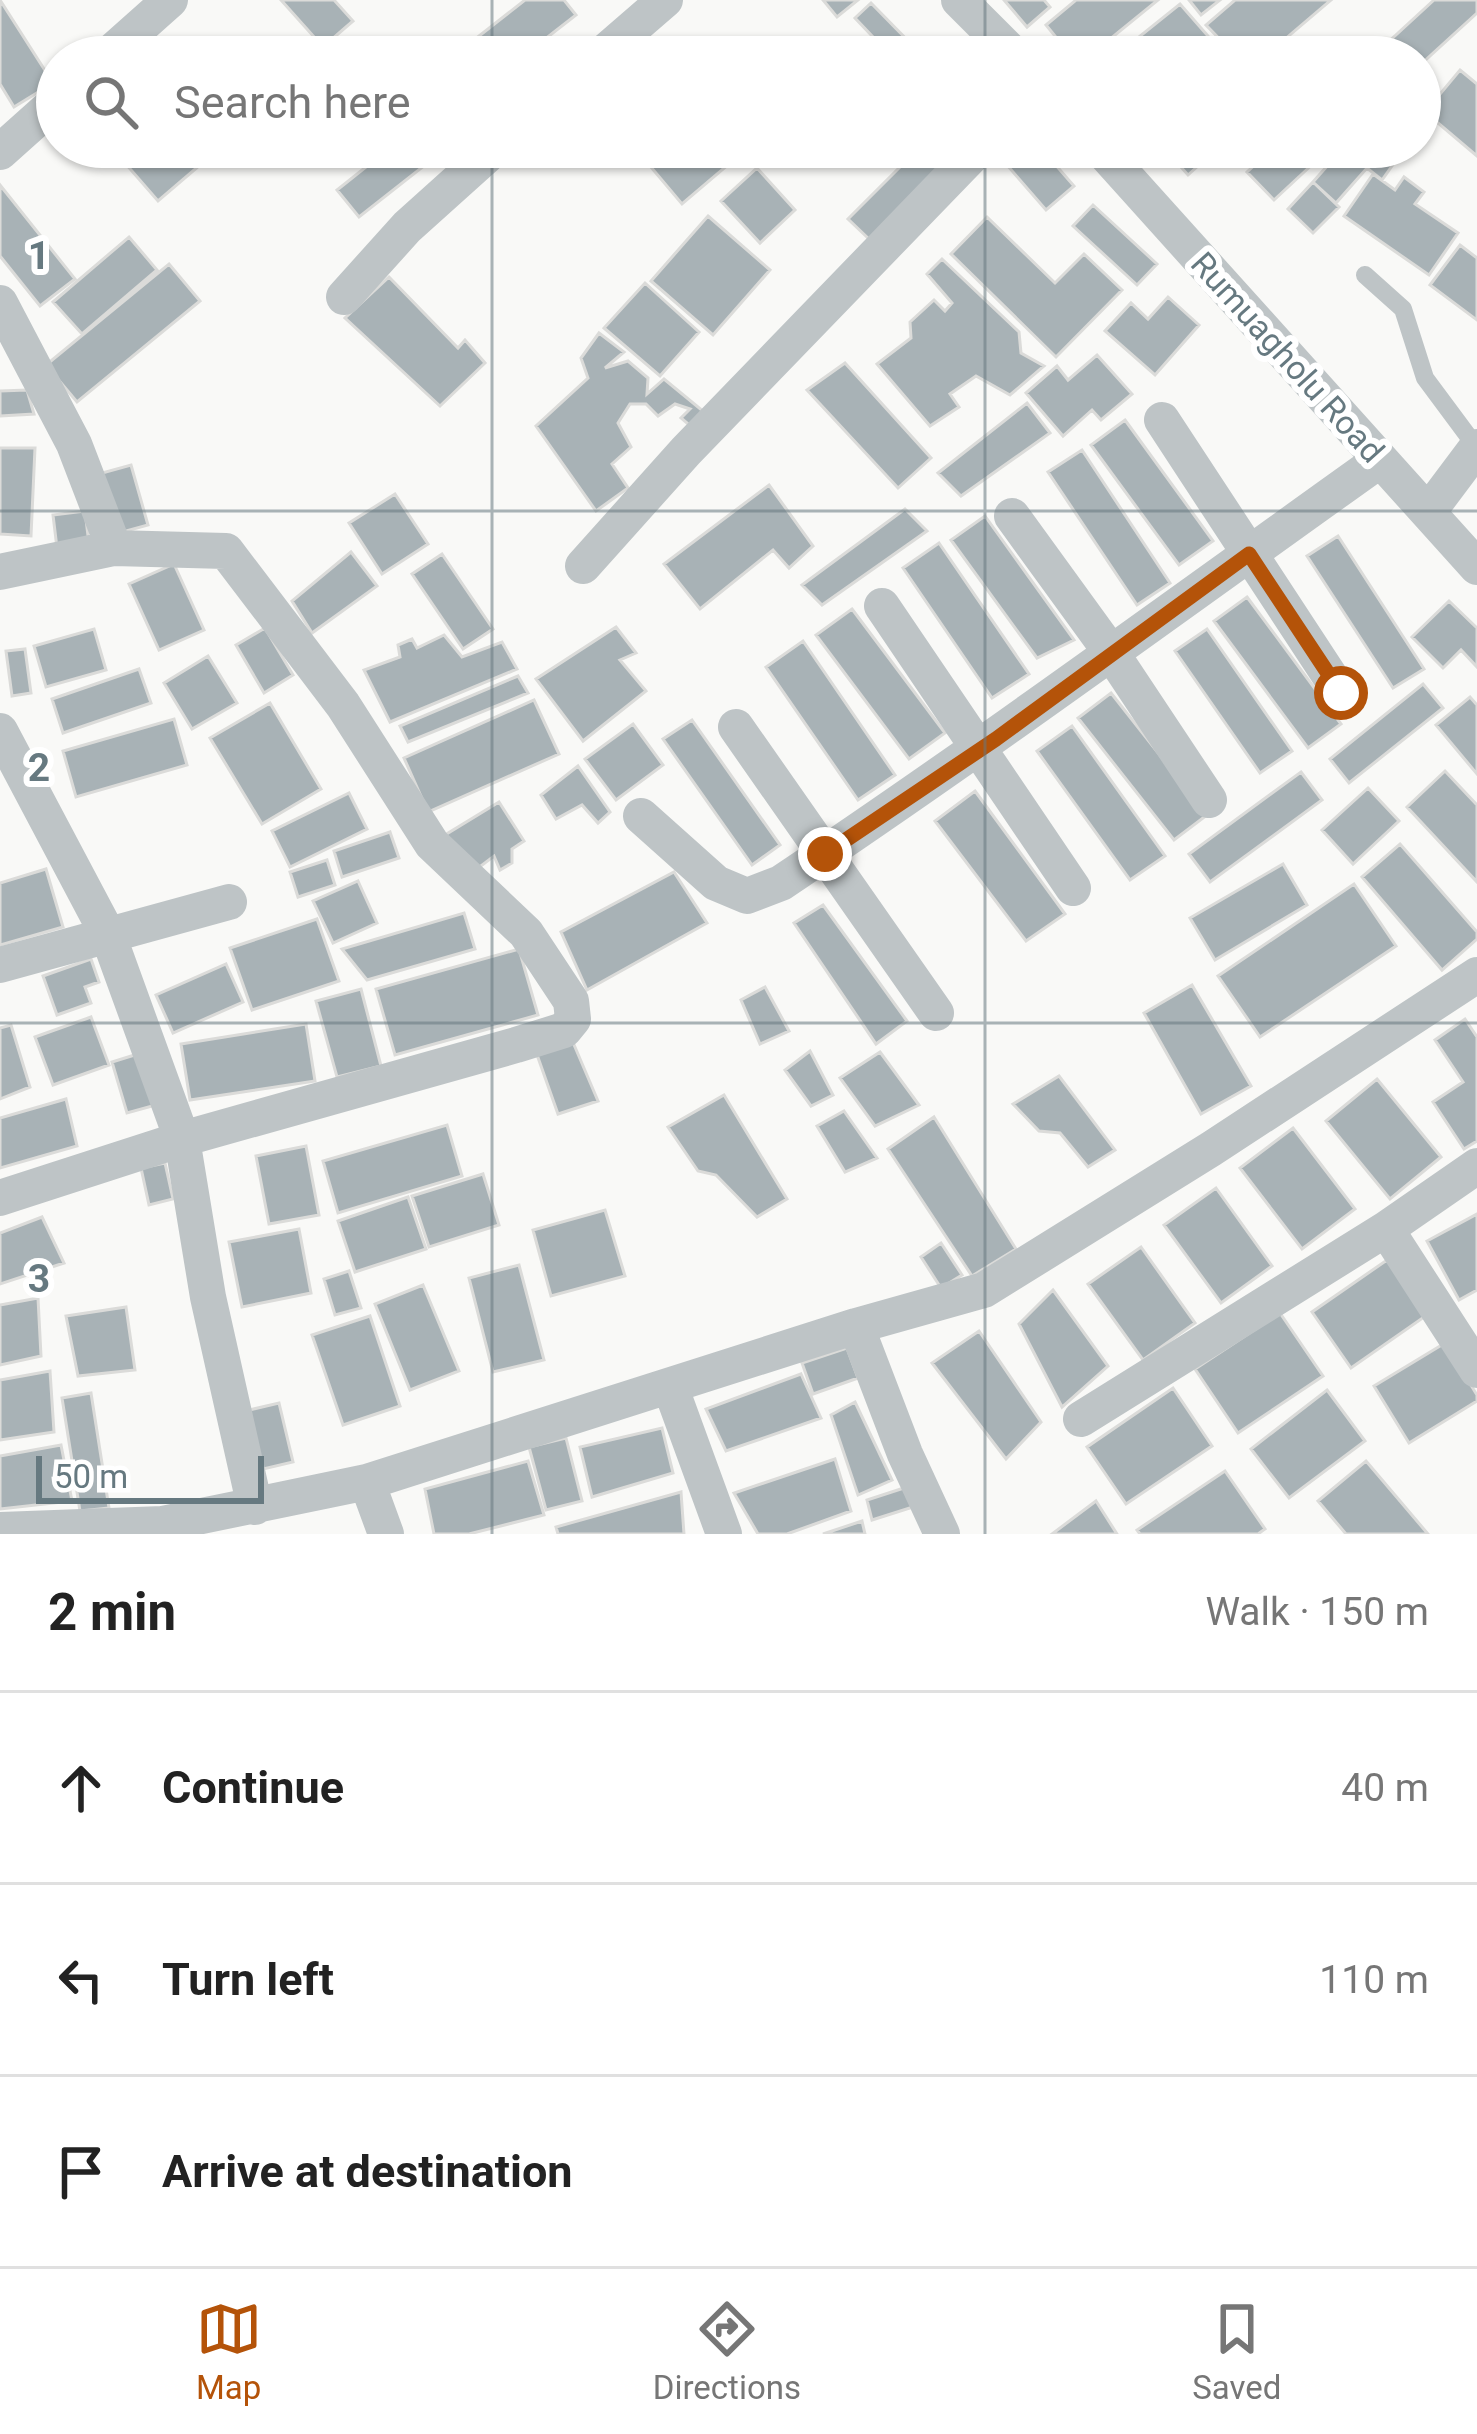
<!DOCTYPE html>
<html lang="en">
<head>
<meta charset="utf-8">
<style>
  body { margin:0; font-family:Roboto,sans-serif; background:#f6f6f6; color:#222 }
  .scale { position:absolute; left:36px; bottom:30px; width:228px; box-sizing:border-box; padding-left:12px; border:6px solid #667980; border-top:0; font-size:33px; line-height:42px; white-space:nowrap; color:#667980; -webkit-text-stroke:9px #fff; paint-order:stroke }
  .stop { position:absolute; width:36px; height:36px; margin:-27px; border:9px solid #b45309; border-radius:50%; background:#fff }
  .stop.end { background:#b45309; border-color:#fff; box-shadow:0 3px 12px #0008 }
  .list { margin:0; padding:0; list-style:none }
  h2 { display:flex; justify-content:space-between; align-items:center; height:156px; margin:0; padding:0 48px; font-size:51px }
  h2 small { font-size:39px; font-weight:400; color:#767676 }
  .list li { display:grid; grid-template-columns:78px 1fr auto; gap:36px; align-items:center; box-sizing:border-box; height:192px; padding:0 48px; border-top:3px solid #e0e0e0 }
  .list b { display:block; font-size:45px; white-space:nowrap }
  .list em { font-size:39px; font-style:normal; color:#767676 }
  .icon { flex:none; width:66px; height:66px; fill:none; stroke:currentColor; stroke-width:2; stroke-linecap:round; stroke-linejoin:round }
  .map { position:relative; flex:none; width:1477px; height:1534px; overflow:hidden }
  .search { position:absolute; background:#fff; box-shadow:0 3px 9px #0004; left:36px; right:36px; top:36px; height:132px; display:flex; align-items:center; gap:30px; box-sizing:border-box; padding:0 42px; border-radius:66px; color:#767676; font-size:45px }
  .sheet { height:732px; background:#fff }
  nav { display:flex; justify-content:space-around; align-items:center; box-sizing:border-box; height:168px; border-top:3px solid #e0e0e0; background:#fff; font-size:33px; color:#767676 }
  nav a { display:grid; justify-items:center; gap:6px }
  nav .on { color:#b45309 }
  .map>svg:first-child { display:block }
  .building { fill:#a8b2b6; stroke:#dbdbd9; stroke-width:3 }
  .lines { fill:none; stroke-linecap:round; stroke-linejoin:round }
  .lane { stroke:#bec4c6; stroke-width:18 }
  .street { stroke:#bec4c6; stroke-width:36 }
  .route { stroke:#b45309; stroke-width:15 }
  .grid { fill:none; stroke:#667980; stroke-width:3; stroke-opacity:0.55 }
  .labels { text-anchor:middle; stroke-width:12; stroke-linejoin:round; paint-order:stroke }
  .street-label { font-size:33px; fill:#667980; stroke:#fff }
  .grid-label { font-size:39px; text-anchor:middle; font-weight:bold; fill:#667980; stroke:#fff; stroke-width:12; stroke-linejoin:round; paint-order:stroke }
</style>
</head>
<body>
<div class="map">
<svg width="1477" height="1534" viewBox="0 0 1477 1534">
  <rect width="100%" height="100%" fill="#f9f9f7"/>
  <path class="building" d="M0,0l53,83 -39,24 -14,-23z
    M281,0h53l19,21 -30,26z
    M525,0h39l12,15 -54,42h-26l-5,-6 -7,6h-11l-8,-10z
    M823,0h35l-21,17z
    M1004,0h40l6,7 -23,20z
    M1076,0h82l-70,57h-16l-26,-32z
    M1189,0h31l-19,15z
    M1235,0h96l-67,57h-27l-31,-32z
    M1434,0h43v13l-57,52v-8h-48z
    M871,3l44,45 -10,9h-13l-37,-39z
    M1180,4l42,48 -6,5h-102z
    M1460,70l17,14v72l-52,-44z
    M111,147h73l16,18 -42,36z
    M391,147h57l-89,70 -22,-27z
    M634,147h115l-67,57z
    M920,147h15l14,14 -79,79 -22,-21z
    M1012,147h28l34,39 -28,24 -46,-53z
    M1163,147h56l-31,28z
    M1274,147h57l-57,53 -27,-28z
    M1344,147h58l2,2 -22,31 -15,-12 -31,35 -23,-21z
    M757,168l38,42 -35,33 -39,-42z
    M1373,174l22,16 9,-13 20,15 -9,12 43,29 -29,42 -85,-59z
    M1313,182l26,25 -26,26 -25,-24z
    M0,185l75,94 -35,27 -40,-50z
    M1093,205l64,59 -20,21 -64,-59z
    M708,216l62,54 -57,65 -62,-54z
    M987,217l68,66 29,-29 38,36 -66,67 -105,-103z
    M129,237l28,33 -75,64 -29,-32z
    M1460,245l17,13v62l-47,-35z
    M942,259l77,73 2,21 23,13 -34,29 -34,-19 -26,18 9,13 -29,19 -53,-62 34,-26 -1,-16 24,-22 11,11 7,-8 -25,-29z
    M169,264l31,37 -123,101 -31,-37z
    M389,277l69,71 7,-8 20,23 -45,43 -95,-88z
    M645,283l54,49 -39,44 -56,-48z
    M1168,297l31,28 -44,50 -50,-44 26,-28 17,16z
    M599,333l25,19 -19,16 23,-7 20,17 -1,16 17,-15 45,37 -15,13 -13,-11 9,-9 -15,-5 -17,12 -12,-12h-16l-12,19 13,24 -19,17 16,24 -32,23 -60,-85 52,-48 -7,-20z
    M1097,355l35,39 -31,26 -9,-10 -29,26 -37,-43 31,-27 11,14z
    M845,363l86,95 -33,30 -91,-98z
    M27,390l7,24 -34,2v-25z
    M1027,403l23,30 -89,63 -23,-23z
    M1125,420l88,121 -34,24 -88,-120z
    M0,448h35l-4,88 -31,-2z
    M1082,450l88,133 -33,22 -89,-133z
    M131,465l17,60 -29,8 -17,-60z
    M769,485l44,61 -24,22 -16,-18 -73,59 -36,-45z
    M395,494l33,50 -46,30 -33,-51z
    M905,509l22,22 -105,74 -20,-20z
    M85,511l4,33 -32,4 -4,-33z
    M985,516l89,124 -37,18 -86,-118z
    M1338,536l86,133 -31,19 -86,-132z
    M939,543l90,131 -37,24 -89,-130z
    M351,552l26,34 -65,47 -20,-32z
    M442,554l51,75 -30,20 -51,-75z
    M174,564l30,66 -45,20 -30,-66z
    M1247,597l94,127 -33,24 -94,-127z
    M1449,601l28,27v39l-16,-17 -18,18 -31,-31z
    M852,609l93,124 -36,26 -93,-124z
    M616,627l20,26 -16,7 26,31 -63,50 -47,-62z
    M265,628l28,47 -29,18 -28,-48z
    M94,629l12,41 -60,17 -12,-41z
    M1207,629l85,122 -32,22 -85,-122z
    M444,635l18,22 40,-15 15,27 -127,53 -26,-52 36,-13 -2,-12 14,-6 5,9z
    M803,641l92,134 -37,25 -92,-133z
    M25,649l6,44 -19,3 -6,-45z
    M208,656l29,47 -45,26 -28,-46z
    M139,669l12,34 -88,30 -11,-34z
    M518,676l10,17 -120,49 -8,-16z
    M1423,684l20,24 -94,75 -19,-24z
    M1111,693l96,122 -33,25 -96,-122z
    M1470,697l7,8v69l-41,-49z
    M534,700l25,54 -131,58 -24,-54z
    M270,703l51,86 -59,35 -52,-86z
    M174,719l13,46 -111,32 -13,-46z
    M692,720l88,125 -28,20 -89,-126z
    M633,724l30,41 -47,35 -31,-41z
    M1072,726l93,130 -35,24 -93,-129z
    M578,766l32,46 -12,11 -16,-18 -26,14 -15,-24z
    M1445,771l32,34v77l-70,-75z
    M1301,772l21,28 -112,82 -21,-28z
    M1368,788l31,33 -46,43 -31,-34z
    M975,791l90,123 -39,27 -91,-120z
    M349,793l18,36 -77,38 -18,-36z
    M499,802l25,39 -12,8v14l-12,7 -6,-14 -21,16 -28,-37z
    M390,832l9,26 -57,19 -8,-26z
    M1400,844l77,88v7l-35,31 -80,-93z
    M327,860l8,25 -37,12 -8,-25z
    M1283,864l24,41 -92,55 -25,-42z
    M46,869l17,58 -63,18v-62z
    M674,872l33,51 -120,67 -26,-58z
    M358,881l19,42 -44,20 -20,-42z
    M1354,884l42,62 -136,91 -42,-61z
    M823,905l84,116 -31,23 -82,-121z
    M464,913l11,36 -108,31 -25,-31z
    M317,919l22,62 -87,29 -22,-62z
    M519,949l19,66 -143,40 -19,-66z
    M91,959l8,23 -14,5 6,16 -34,12 -14,-39z
    M226,964l17,38 -70,31 -17,-38z
    M1192,985l59,101 -50,28 -57,-101z
    M765,987l24,44 -29,13 -19,-44z
    M361,989l20,77 -44,11 -21,-76z
    M91,1017l18,48 -56,20 -18,-48z
    M1465,1019l12,18v104l-13,8 -31,-47 30,-20 -28,-42z
    M306,1024l9,57 -125,19 -9,-56z
    M11,1025l19,62 -30,12v-71z
    M572,1040l26,61 -40,13 -23,-65z
    M810,1051l23,44 -22,11 -26,-36z
    M880,1052l39,53 -44,21 -35,-48z
    M141,1053l15,52 -29,8 -15,-51z
    M1059,1076l56,74 -27,17 -28,-34 -21,-2 -26,-27z
    M1377,1079l64,78 -51,42 -64,-78z
    M724,1095l63,104 -30,18 -41,-42 -18,-4 -30,-44z
    M66,1099l11,47 -77,22v-50z
    M844,1111l33,47 -32,14 -28,-46z
    M934,1117l82,132 -44,27 -84,-127z
    M447,1125l15,51 -124,37 -15,-52z
    M1293,1128l62,81 -53,40 -62,-81z
    M306,1146l13,69 -50,9 -13,-68z
    M165,1163l8,36 -24,6 -8,-37z
    M483,1174l16,51 -70,22 -17,-51z
    M1216,1188l56,78 -51,37 -57,-78z
    M408,1197l18,52 -71,23 -17,-51z
    M605,1210l20,66 -74,20 -18,-66z
    M1477,1214v76l-18,10 -32,-59z
    M42,1217l22,46 -64,21v-51z
    M299,1229l12,64 -69,14 -13,-65z
    M941,1243l21,32 -21,13 -20,-31z
    M1141,1247l54,76 -52,37 -55,-76z
    M1387,1260l40,55 -76,53 -39,-56z
    M519,1265l25,95 -51,12 -24,-94z
    M349,1271l12,37 -26,7 -11,-36z
    M423,1285l36,86 -49,19 -35,-86z
    M1053,1290l55,76 -46,41 -43,-83z
    M38,1298l3,58 -41,9v-60z
    M126,1307l9,63 -57,6 -12,-60z
    M1280,1313l43,63 -85,57 -43,-64z
    M370,1316l30,90 -57,19 -31,-90z
    M979,1331l62,91 -35,37 -74,-96z
    M1445,1343l32,52v6l-68,42 -35,-57z
    M847,1348l11,30 -45,16 -11,-31z
    M50,1371l4,61 -54,8v-60z
    M801,1374l20,44 -95,33 -20,-42z
    M1173,1388l39,58 -86,58 -39,-57z
    M1327,1390l38,51 -76,57 -38,-49z
    M91,1393l18,115 -29,3 -18,-113z
    M855,1402l37,78 -34,15 -27,-80z
    M279,1403l14,59 -34,8 -14,-59z
    M662,1428l11,45 -81,24 -12,-50z
    M566,1438l16,63 -36,9 -17,-63z
    M61,1445l11,56 -72,8v-53z
    M835,1459l16,52 -64,23h-29l-24,-41z
    M528,1461l16,54 -75,19h-35l-9,-45z
    M1366,1461l62,73h-82l-28,-33z
    M1225,1471l40,58 -7,5h-118l-3,-4z
    M907,1487l6,20 -41,13 -5,-20z
    M681,1492l3,42h-126l-2,-7z
    M1096,1501l21,33h-65z
    M862,1521l3,13h-42z"/>
  <g class="lines">
    <path class="lane" d="M1365,275l38,34 22,69 52,70"/>
    <path class="street" d="M959,0l57,57
      M106,57l64,-57
      M599,57l66,-57
      M1099,147l378,420
      M0,152l57,-51
      M344,297l63,-70 89,-80
      M0,303l74,141 40,104
      M1162,420l179,273
      M1429,511l48,-64
      M1012,516l98,135 99,149
      M583,566l103,-115 294,-304
      M0,572l114,-24 112,3 117,154 89,139 94,89 45,68 2,18 -9,11 -48,15 -334,94 -182,59
      M882,606l191,282
      M736,727l200,286
      M0,731l108,204 74,204 26,158 47,210
      M641,816l75,67 31,13 34,-13c203,-136 400,-281 599,-423
      M0,965l229,-63
      M1386,1229l91,141
      M856,1326l49,128 37,80
      M670,1386l54,148
      M1081,1419l305,-190 91,-63
      M367,1482l19,52
      M0,1530l163,-6 204,-42 489,-156 128,-36 227,-141 266,-174"/>
  </g>
  <g class="lines">
    <path class="route" d="M825,854l171,-115 253,-185 92,139"/>
  </g>
  <path class="grid" d="M492,0v57M985,0v57M492,147v1387M985,147v1387M0,511h1477M0,1023h1477"/>
  <g class="labels">
    <g class="street-label">
      <text transform="translate(1288 357) rotate(48)" y="12">Rumuagholu Road</text>
    </g>
  </g>
  <g class="grid-label">
    <text x="39" y="269">1</text>
    <text x="39" y="781">2</text>
    <text x="39" y="1292">3</text>
  </g>
</svg>
<div class="scale">50 m</div>
<div class="stop" style="left:1341px;top:693px"></div>
<div class="stop end" style="left:825px;top:854px"></div>
<div class="search"><svg class="icon" aria-label="search" viewBox="0 0 24 24"><circle cx="10" cy="10" r="6"/><path d="M15 15l6 6"/></svg>Search here</div>
</div>
<section class="sheet">
<h2>2 min<small>Walk · 150 m</small></h2>
<ul class="list">
<li><svg class="icon" aria-label="ahead" viewBox="0 0 24 24"><path d="M12 20V5M6 11l6-6 6 6"/></svg><div><b>Continue</b></div><em>40 m</em></li>
<li><svg class="icon" aria-label="left" viewBox="0 0 24 24"><path d="M17 20v-9H6M10 6l-5 5 5 5"/></svg><div><b>Turn left</b></div><em>110 m</em></li>
<li><svg class="icon" aria-label="arrive" viewBox="0 0 24 24"><path d="M6 21V4h12l-3 4 3 4H6"/></svg><div><b>Arrive at destination</b></div></li>
</ul>
</section>
<nav>
<a class="on"><svg class="icon" aria-label="map" viewBox="0 0 24 24"><path d="M3 6l6-2 6 2 6-2v14l-6 2-6-2-6 2zM9 4v14M15 6v14"/></svg>Map</a>
<a><svg class="icon" aria-label="directions" viewBox="0 0 24 24"><path d="M12 3l9 9-9 9-9-9zM9 14v-3h6M13 9l2 2-2 2"/></svg>Directions</a>
<a><svg class="icon" aria-label="saved" viewBox="0 0 24 24"><path d="M7 4h10v16l-5-4-5 4z"/></svg>Saved</a>
</nav>
</body>
</html>
